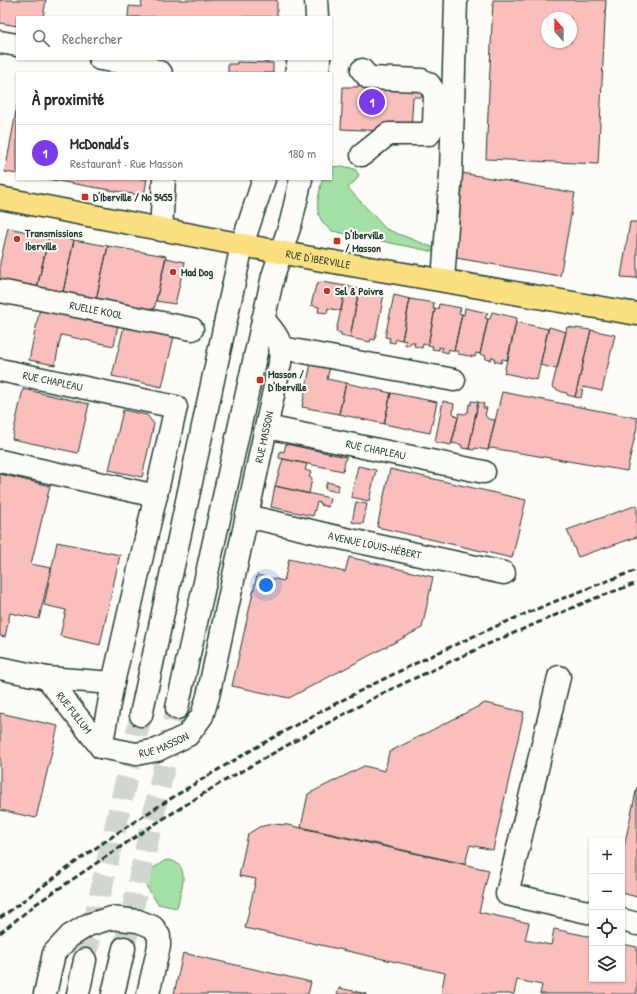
<!DOCTYPE html>
<html lang="fr">
<head>
<meta charset="utf-8">
<style>
  body { margin:0; font-family:"Patrick Hand",sans-serif; background:#f7f7f7; color:#2b2b33 }
  .controls { position:absolute; right:12px; bottom:12px; display:grid; overflow:hidden; border-radius:0px; box-shadow:0 1px 3px #0004 }
  .controls button { width:36px; height:36px; display:grid; place-items:center; padding:0; border:0; border-bottom:1px solid #e1e1e2; background:#fff; color:#2b2b33; font:20px sans-serif }
  .compass { position:absolute; left:541px; top:12px; width:36px; height:36px; border-radius:50%; background:#fff; box-shadow:0 1px 3px #0004; rotate:339deg }
  .you { position:absolute; left:266px; top:585px; width:14px; height:14px; margin:-10px; border:3px solid #fff; border-radius:50%; background:#1a73e8; box-shadow:0 0 0 6px #1a73e833 }
  .badge { display:grid; place-items:center; width:26px; height:26px; border-radius:50%; background:#7c3aed; color:#fff; font-size:13px; font-weight:700 }
  .pin { position:absolute; translate:-50% -50%; border:2px solid #fff; box-shadow:0 1px 4px #0006 }
  .list { margin:0; padding:0; list-style:none }
  h2 { display:flex; justify-content:space-between; align-items:center; height:52px; margin:0; padding:0 16px; font-size:17px }
  h2 small { font-size:13px; font-weight:400; color:#7c7c81 }
  .list li { display:grid; grid-template-columns:26px 1fr auto; gap:12px; align-items:center; box-sizing:border-box; height:56px; padding:0 16px; border-top:1px solid #e1e1e2 }
  .list b { display:block; font-size:15px; white-space:nowrap }
  .list p { margin:0; font-size:13px; white-space:nowrap; color:#7c7c81 }
  .list em { font-size:13px; font-style:normal; color:#7c7c81 }
  .icon { flex:none; width:22px; height:22px; fill:none; stroke:currentColor; stroke-width:2; stroke-linecap:round; stroke-linejoin:round }
  .map { position:relative; flex:none; width:637px; height:994px; overflow:hidden }
  .search { position:absolute; background:#fff; box-shadow:0 1px 3px #0004; left:16px; top:16px; width:316px; height:44px; display:flex; align-items:center; gap:10px; box-sizing:border-box; padding:0 14px; border-radius:0px; color:#7c7c81; font-size:15px }
  .panel { position:absolute; background:#fff; box-shadow:0 1px 3px #0004; left:16px; top:72px; width:316px; height:108px; border-radius:0px }
  .map>svg:first-child { display:block }
  .green { fill:#a4dfa5; stroke:#628e6c }
  .building { fill:#fabebc; stroke:#1f3d34; fill-rule:evenodd }
  .lines { fill:none; stroke-linecap:round; stroke-linejoin:round }
  .minor-tunnel { stroke:#d1d6d0; stroke-width:22; stroke-dasharray:22 11; stroke-linecap:butt }
  .minor-casing { stroke:#1f3d34; stroke-width:25 }
  .major-casing { stroke:#1f3d34; stroke-width:25 }
  .minor { stroke:#fdfcf7; stroke-width:22 }
  .major { stroke:#fce080; stroke-width:22 }
  .rail { stroke:#1f3d34; stroke-width:3; stroke-dasharray:6 3; stroke-linecap:butt }
  .poi-dot { fill:#c8321e; stroke:#fdfcf7; stroke-width:1.5 }
  .labels { text-anchor:middle; stroke-width:4; stroke-linejoin:round; paint-order:stroke }
  .poi-label { font-size:11px; font-weight:bold; fill:#1f3d34; stroke:#fdfcf7; text-anchor:start }
  .street-label { font-size:11px; fill:#1f3d34; stroke:#fdfcf7 }
</style>
</head>
<body>
<div class="map">
<svg width="637" height="994" viewBox="0 0 637 994">
  <rect width="100%" height="100%" fill="#fdfcf7"/>
  <filter id="ink" filterUnits="userSpaceOnUse"><feTurbulence type="fractalNoise" baseFrequency=".025" numOctaves="2"/><feDisplacementMap in="SourceGraphic" scale="8" xChannelSelector="R" yChannelSelector="G"/><feConvolveMatrix kernelMatrix="1 2 1 2 8 2 1 2 1" color-interpolation-filters="sRGB"/></filter>
  <g filter="url(#ink)">
    <path class="green" d="M342,166l13,3 4,6 -2,4 -9,9 38,41 51,20 -2,3 -103,-21c-21,-15 -14,-30 -10,-52h9v-12z
      M168,860c25,3 12,33 9,48l-19,-4 -18,-27 24,-16z"/>
    <path class="building" d="M0,0h46l-3,17h-26v9l-17,-3z
      M142,0h135v17h-149l1,-11 12,1z
      M493,0h113l-8,164 -112,-5zM547,18h24v24h-24z
      M237,62l36,1v10h-45v-9h9z
      M358,78l64,2v17h-9l-2,35 -70,-3 2,-42h15z
      M17,106v68l-12,-2z
      M462,173l113,20 -15,83 -104,-18z
      M47,179h100l-3,17z
      M630,222h7v56l-16,-1z
      M8,228l41,8 -13,56 -36,-8v-21z
      M49,236l25,4 -12,57 -26,-5z
      M74,240l34,6 -13,58 -33,-7z
      M108,246l58,10 -13,58 -58,-10z
      M166,258l19,4 -10,42 -19,-3z
      M321,282l25,4 -5,25 -13,-3 -1,5 -9,-1 1,-5 -8,-2 5,-20z
      M346,286l13,3 -9,49 -9,-2v-3l-5,-1z
      M359,289l25,5 -9,46 -4,-1 -1,3 -20,-4z
      M394,295l16,4 -8,41 -6,-1 -1,4 -6,-1 1,-4 -5,-1z
      M410,299l24,4 -1,6h2l-7,36 -5,-1 -1,4 -8,-2 1,-4h-4l-1,3h-5l1,-4 -4,-1z
      M41,303l78,16 -5,27 -53,-11 -6,30 -26,-5z
      M439,304l22,4 -2,5 3,1 -8,37 -5,-2 -1,4 -7,-2 2,-3 -4,-1v3l-7,-1 1,-3 -5,-1 7,-36h3z
      M465,308l23,5 -3,5 3,1 -8,35 -4,-1 -1,4 -17,-3v-3h-4l8,-37 2,1z
      M492,312l25,6 -9,42 -6,-1 -1,4 -7,-2 1,-3 -3,-1 -1,3 -6,-1 1,-3 -6,-2 8,-35h2z
      M125,322l50,10 -13,55 -50,-11z
      M516,322l32,7 -11,51 -33,-7z
      M549,327l17,5 -9,37 -17,-4z
      M567,327l24,3 -16,67 -8,-2v-2l-5,-1 -10,-5z
      M591,330l24,5 -13,56 -19,-4 -2,11 -6,-1z
      M311,363l19,4 -3,12 19,4 -7,31 -37,-7z
      M346,383l45,10 -7,31 -45,-10z
      M23,389l66,15 -11,49 -66,-14z
      M502,392l135,26v9l-10,44 -136,-23 -3,2z
      M391,393l46,9 -7,31 -46,-9z
      M443,401l11,3 -1,9 5,5 -7,27 -16,-3z
      M471,401l7,1 -9,47 -7,-1v-3l-10,-2 7,-30 6,1 3,-2 1,-8 2,1z
      M478,402l6,2 -1,4h4l-2,7 3,4 7,1 -7,30 -13,-2 -1,2 -5,-1z
      M123,410l24,5 7,9 -12,53 -33,-7z
      M286,444l60,13 -3,14 -64,-13 1,-7 4,1z
      M283,459l24,5 -2,6 6,2 -2,5 3,1 -3,16 -34,-8z
      M358,466l18,4 -7,31 -18,-4z
      M390,469l136,31 -14,58 -135,-31z
      M0,474l50,12 -19,78 20,4 -12,51 -29,-6 -5,24 -5,-1z
      M327,482l12,3 -2,7 -12,-3z
      M275,486l55,12 -2,9 -7,-2v-2l-4,-1 -4,14 -42,-9z
      M356,502l11,2 -4,20 -11,-2z
      M637,505v32l-59,20 -11,-27z
      M57,542l63,13 -20,90 -40,-9 6,-26 -22,-5z
      M349,557l84,20 -11,51 -133,70 -57,-12 25,-111 27,6 5,-22 56,13z
      M485,703l39,9 -31,138 -23,-5 -5,19 -164,-37 7,-33 56,-28 21,5 4,-19z
      M0,713l58,13 -22,92 -36,-8z
      M637,787v110l-15,-4v-37z
      M272,824l16,1 201,45 -10,42 50,11 -4,17 26,5 3,-16 38,8v42h30v-35l15,3v47h-97l2,-9 -25,-5 -3,14h-73l4,-21 -200,-45 11,-49 -17,-3 9,-42 11,-7z
      M183,953l128,29 -3,12h-134z
      M339,988l28,6h-30z"/>
    <g class="lines">
      <path class="minor-tunnel" d="M124,948l53,-240
        M85,960l56,-245"/>
      <g class="minor-casing">
        <g id="minor">
          <path d="M316,0l1,17"/>
          <path d="M0,42l17,3"/>
          <path d="M100,59l44,7 17,7"/>
          <path d="M362,70l7,8 53,2 7,4 6,9 -1,31 -5,10h-41l-26,21"/>
          <path d="M296,73l3,-14"/>
          <path d="M318,73l1,-14"/>
          <path d="M161,230l3,-51"/>
          <path d="M443,280l8,-107 5,-173"/>
          <path id="s1" d="M0,291l192,38"/>
          <path d="M282,348l172,32"/>
          <path id="s2" d="M0,370l176,37 -63,276 -12,64"/>
          <path id="s3" d="M267,427l217,45"/>
          <path d="M0,461l156,35"/>
          <path id="s4" d="M247,516l94,22 163,35"/>
          <path d="M0,668l47,10 66,5"/>
          <path d="M559,677l-52,217 85,19"/>
          <path id="s5" d="M47,678l54,69"/>
          <path d="M177,708l96,-432 18,-54 10,-43"/>
          <path d="M141,715l101,-470 22,-66"/>
          <path id="s6" d="M101,747l35,7 21,-4 31,-15 14,-19 6,-20 72,-333c2,-24 -2,-26 -17,-44"/>
          <path d="M622,920l15,4"/>
          <path d="M45,994l9,-41 16,-17 18,-11 23,-7 27,3 15,6 6,9v10l-11,48"/>
          <path d="M78,994l7,-34"/>
          <path d="M113,994l11,-46"/>
        </g>
      </g>
      <g class="major-casing">
        <g id="major">
          <path id="s7" d="M0,198l305,59 332,57"/>
        </g>
      </g>
      <use href="#minor" class="minor"/>
      <use href="#major" class="major"/>
      <path class="rail" d="M0,918c42,-31 84,-63 128,-92 159,-104 330,-191 509,-256
        M0,933l36,-29 111,-75 72,-45 74,-42 88,-48 105,-49 107,-46 44,-16"/>
    </g>
  </g>
  <g class="poi-dot">
    <rect x="81" y="193" width="8" height="8" rx="2"/>
    <circle cx="17" cy="239" r="4"/>
    <rect x="333" y="237" width="8" height="8" rx="2"/>
    <circle cx="173" cy="272" r="4"/>
    <circle cx="327" cy="291" r="4"/>
    <rect x="256" y="376" width="8" height="8" rx="2"/>
  </g>
  <g class="labels">
    <g class="poi-label">
      <text x="93" y="201">D'Iberville / No 5455</text>
      <text x="25" y="237">Transmissions<tspan x="25" dy="13">Iberville</tspan></text>
      <text x="345" y="239">D'Iberville<tspan x="345" dy="13">/ Masson</tspan></text>
      <text x="181" y="276">Mad Dog</text>
      <text x="335" y="295">Sel &amp; Poivre</text>
      <text x="268" y="378">Masson /<tspan x="268" dy="13">D'Iberville</tspan></text>
    </g>
    <g class="street-label">
      <text dy="4" stroke="none"><textPath href="#s7" startOffset="324">RUE D'IBERVILLE</textPath></text>
      <text dy="4" stroke="none"><textPath href="#s1" startOffset="98">RUELLE KOOL</textPath></text>
      <text dy="4" stroke="none"><textPath href="#s2" startOffset="54">RUE CHAPLEAU</textPath></text>
      <text dy="4" stroke="none"><textPath href="#s6" startOffset="401">RUE MASSON</textPath></text>
      <text dy="4" stroke="none"><textPath href="#s3" startOffset="111">RUE CHAPLEAU</textPath></text>
      <text dy="4" stroke="none"><textPath href="#s4" startOffset="131">AVENUE LOUIS-HÉBERT</textPath></text>
      <text dy="4" stroke="none"><textPath href="#s5" startOffset="44">RUE FULLUM</textPath></text>
      <text dy="4" stroke="none"><textPath href="#s6" startOffset="65">RUE MASSON</textPath></text>
    </g>
  </g>
</svg>
<div class="controls">
<button>+</button>
<button>−</button>
<button><svg class="icon" aria-label="locate" viewBox="0 0 24 24"><circle cx="12" cy="12" r="6"/><path d="M12 2v4M12 18v4M2 12h4M18 12h4"/></svg></button>
<button><svg class="icon" aria-label="layers" viewBox="0 0 24 24"><path d="M12 4l9 5-9 5-9-5zM3 14l9 5 9-5"/></svg></button>
</div>
<svg class="compass" viewBox="-18 -18 36 36"><path d="M0-13l5 13h-10z" fill="#e53935"/><path d="M0 13l5-13h-10z" fill="#7c7c81"/></svg>
<div class="you"></div>
<div class="pin badge" style="left:372px;top:102px">1</div>
<div class="search"><svg class="icon" aria-label="search" viewBox="0 0 24 24"><circle cx="10" cy="10" r="6"/><path d="M15 15l6 6"/></svg>Rechercher</div>
<section class="panel">
<h2>À proximité<small></small></h2>
<ul class="list">
<li><span class="badge">1</span><div><b>McDonald's</b><p>Restaurant · Rue Masson</p></div><em>180 m</em></li>
</ul>
</section>
</div>
</body>
</html>
